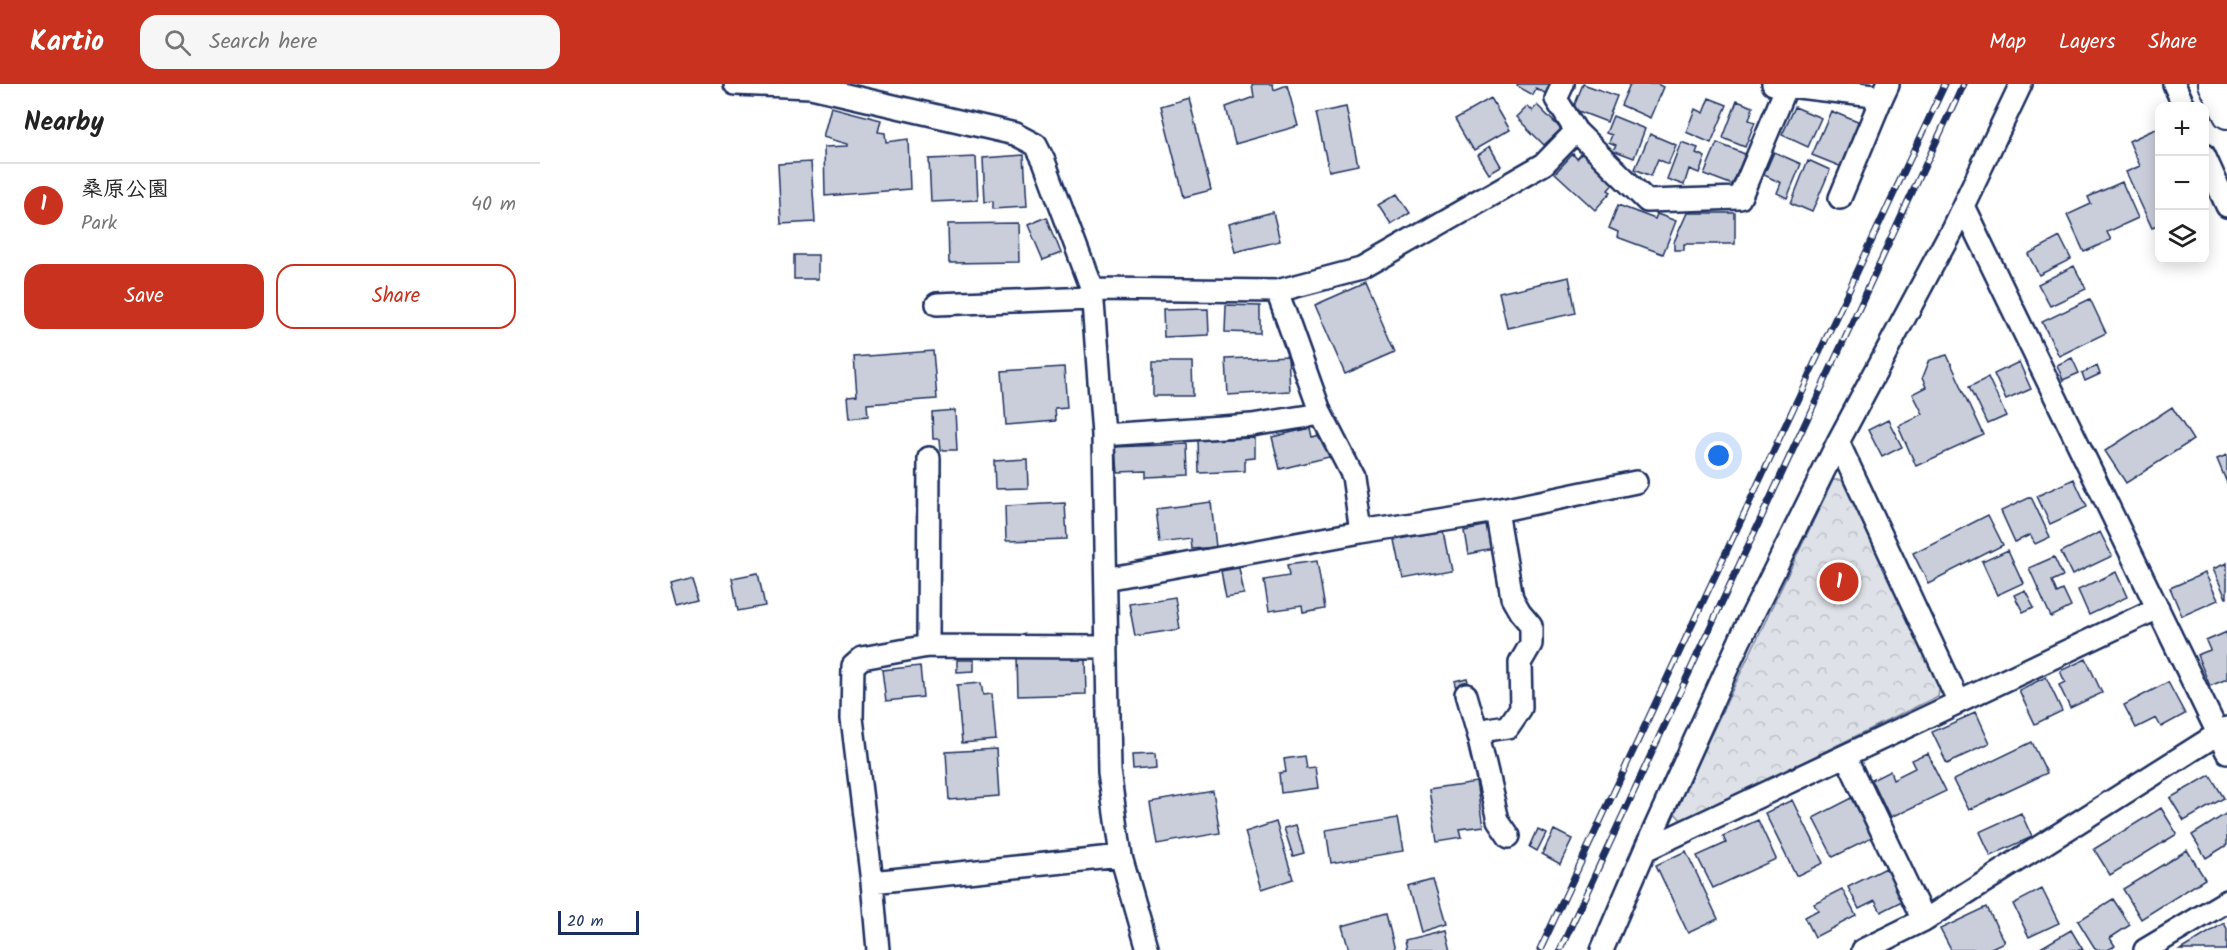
<!DOCTYPE html>
<html lang="en">
<head>
<meta charset="utf-8">
<style>
  body { margin:0; font-family:Kalam,"Klee One",sans-serif; background:#f6f6f6; color:#222 }
  .controls { position:absolute; right:18px; top:18px; display:grid; overflow:hidden; border-radius:12px; box-shadow:0 3px 15px #0003 }
  .controls button { width:54px; height:54px; display:grid; place-items:center; padding:0; border:0; border-bottom:2px solid #e0e0e0; background:#fff; color:#222; font:30px sans-serif }
  .scale { position:absolute; left:18px; bottom:15px; width:81px; box-sizing:border-box; padding-left:6px; border:3px solid #1b2f5e; border-top:0; font-size:16px; line-height:21px; white-space:nowrap; color:#1b2f5e; -webkit-text-stroke:4px #fff; paint-order:stroke }
  .you { position:absolute; left:1179px; top:372px; width:21px; height:21px; margin:-15px; border:4px solid #fff; border-radius:50%; background:#1a73e8; box-shadow:0 0 0 9px #1a73e833 }
  .badge { display:grid; place-items:center; width:39px; height:39px; border-radius:50%; background:#c8321e; color:#fff; font-size:20px; font-weight:700 }
  .pin { position:absolute; translate:-50% -50%; border:3px solid #fff; box-shadow:0 2px 6px #0006 }
  .list { margin:0; padding:0; list-style:none }
  h2 { display:flex; justify-content:space-between; align-items:center; height:78px; margin:0; padding:0 24px; font-size:26px }
  h2 small { font-size:20px; font-weight:400; color:#767676 }
  .list li { display:grid; grid-template-columns:39px 1fr auto; gap:18px; align-items:center; box-sizing:border-box; height:84px; padding:0 24px; border-top:2px solid #e0e0e0 }
  .list b { display:block; font-size:22px; white-space:nowrap }
  .list p { margin:0; font-size:20px; white-space:nowrap; color:#767676 }
  .list em { font-size:20px; font-style:normal; color:#767676 }
  .actions { display:flex; gap:12px; padding:18px 24px }
  .actions a { flex:1; padding:14px 0; border:2px solid #c8321e; border-radius:18px; text-align:center; font-size:21px; color:#c8321e }
  .actions .main { background:#c8321e; color:#fff }
  .icon { flex:none; width:33px; height:33px; fill:none; stroke:currentColor; stroke-width:2; stroke-linecap:round; stroke-linejoin:round }
  .map { position:relative; flex:none; width:1687px; height:866px; overflow:hidden }
  header { display:flex; align-items:center; gap:36px; box-sizing:border-box; height:84px; padding:0 30px; background:#c8321e; color:#fff }
  header strong { font-size:28px }
  nav { display:flex; gap:33px; margin-inline-start:auto; font-size:21px }
  .search { width:420px; height:54px; background:#f6f6f6; display:flex; align-items:center; gap:15px; box-sizing:border-box; padding:0 21px; border-radius:18px; color:#767676; font-size:22px }
  main { display:flex }
  aside { flex:1; background:#fff }
  .map>svg:first-child { display:block }
  .forest { fill:url(#forest-crowns); stroke:#7c88a2; stroke-width:1.5 }
  .building { fill:#caceda; stroke:#1b2f5e; stroke-width:1.5 }
  .lines { fill:none; stroke-linecap:round; stroke-linejoin:round }
  .minor-casing { stroke:#1b2f5e; stroke-width:26 }
  .tertiary-casing { stroke:#1b2f5e; stroke-width:30 }
  .minor { stroke:#fff; stroke-width:21 }
  .tertiary { stroke:#fff; stroke-width:26 }
  .rail-casing { stroke:#1b2f5e; stroke-width:7 }
  .rail { stroke:#fff; stroke-width:4.5; stroke-dasharray:14; stroke-linecap:butt }
</style>
</head>
<body>
<header>
<strong>Kartio</strong>
<div class="search"><svg class="icon" aria-label="search" viewBox="0 0 24 24"><circle cx="10" cy="10" r="6"/><path d="M15 15l6 6"/></svg>Search here</div>
<nav><a>Map</a><a>Layers</a><a>Share</a></nav>
</header>
<main>
<aside>
<h2>Nearby<small></small></h2>
<ul class="list">
<li><span class="badge">1</span><div><b>桑原公園</b><p>Park</p></div><em>40 m</em></li>
</ul>
<div class="actions"><a class="main">Save</a><a>Share</a></div>
</aside>
<div class="map">
<svg width="1687" height="866" viewBox="0 0 1687 866">
  <defs>
    <pattern id="forest-crowns" width="20" height="18" patternUnits="userSpaceOnUse" patternTransform="scale(1.5)"><rect width="20" height="18" fill="#dee1e7"/><path d="M2 6a3 3 0 1 1 6 0M12 15a3 3 0 1 1 6 0" fill="none" stroke="#bec1c9"/></pattern>
  </defs>
  <rect width="100%" height="100%" fill="#fff"/>
  <filter id="ink" filterUnits="userSpaceOnUse"><feTurbulence type="fractalNoise" baseFrequency=".0167" numOctaves="2"/><feDisplacementMap in="SourceGraphic" scale="12" xChannelSelector="R" yChannelSelector="G"/><feConvolveMatrix kernelMatrix="1 2 1 2 8 2 1 2 1" color-interpolation-filters="sRGB"/></filter>
  <g filter="url(#ink)">
    <path class="forest" d="M1293,396h14l93,203 -2,13 -256,125 -8,-9z"/>
    <path class="building" d="M712,0h21l1,6 13,-5 11,41 -63,18 -9,-37 28,-10z
      M978,0h36l-6,11 -12,-7 -3,7 -16,-9z
      M1043,0l34,12 -10,26 -34,-13z
      M1090,0h27l6,3 -13,31 -29,-13z
      M649,14l22,92 -27,7 -23,-91z
      M1169,14l18,7 -16,38 -25,-11 9,-23 8,4z
      M951,15l18,31 -35,20 -18,-31z
      M1197,17l16,6 -4,13 6,2 -10,25 -22,-9z
      M997,21l24,24 -17,16 -28,-28 11,-11 5,5z
      M291,23l50,13 -3,12 7,1 1,9 22,-3 2,50 -85,7 -1,-49 24,-1v-2l-25,-7z
      M806,23l12,58 -29,6 -13,-58z
      M1255,23l26,11 -13,29 -26,-12z
      M1291,27l29,12 -18,44 -30,-12z
      M1073,32l32,13 -11,29 -21,-8 3,-5 -7,-3 3,-7 -6,-2z
      M1620,43v98l-8,3 -26,-56 14,-6 -11,-25z
      M1110,50l26,11 -8,19 -10,-5 -7,17 -16,-7z
      M1141,58l17,6 -2,5 9,4 -6,16 -10,-4 -5,16 -17,-6z
      M1177,59l28,11 -12,31 -29,-11z
      M949,63l11,19 -12,7 -11,-18z
      M1234,68l27,12 -14,34 -10,-5 4,-10 -17,-8z
      M1042,69l32,30 -6,7 3,2 -16,18 -40,-37 18,-19 4,5z
      M484,71l3,52 -34,2v-8l-8,1 -2,-44z
      M436,73l2,43 -47,2 -2,-43z
      M1268,76l22,10 -18,42 -21,-9z
      M271,78l4,60 -34,2 -3,-60z
      M1582,98l16,36 -31,14 4,8 -27,12 -17,-37 24,-11 -3,-7z
      M857,110l13,19 -19,12 -13,-20z
      M1078,121l37,14 2,-5 19,7 -13,33 -46,-17 1,-5 -9,-4z
      M733,128l7,29 -45,11 -7,-28z
      M1147,129h48v31h-51v6h-10v-8z
      M507,133l14,36 -18,7 -15,-35z
      M478,139l1,39 -70,1 -1,-39z
      M1520,153l11,22 -32,16 -11,-21z
      M254,171h24v24h-24z
      M1534,182l12,23 -36,17 -12,-22z
      M1029,193l7,36 -69,15 -8,-35z
      M825,199l30,69 -50,22 -30,-69z
      M1550,215l16,34 -47,23 -17,-34z
      M686,221l34,1v27l-35,-1z
      M668,225l1,26 -45,2 -1,-27z
      M393,267l4,48 -70,5 1,12 -18,2 -2,-22 9,-1 -3,-38z
      M1407,271l37,80 -68,31 -18,-41 24,-11 -10,-20 14,-7 -4,-9 7,-18z
      M748,272l2,35 -62,4 -2,-36z
      M1532,274l7,15 -16,7 -6,-15z
      M613,278h39l1,34h-40z
      M1479,278l12,27 -25,11 -12,-26z
      M1557,282l3,8 -15,7 -3,-8z
      M524,283l3,41 -12,1 1,12 -50,4 -4,-54z
      M1448,293l18,39 -18,8 -18,-38z
      M1632,323l21,33 -67,43 -21,-32z
      M415,326l2,40h-16l-1,-11h-7l-1,-27z
      M1348,336l14,27 -20,10 -14,-27z
      M770,344l2,9 12,-3 5,23 -49,12 -8,-32z
      M715,354v20l-10,1v12l-46,2 -1,-33z
      M648,360l1,31 -43,2v-6l-29,1 -2,-25z
      M1687,371v28l-10,-24z
      M487,375l1,29 -33,1 -1,-28z
      M1534,395l13,28 -37,17 -13,-28z
      M1491,413l19,40 -15,7 -5,-9 -15,7 -14,-31z
      M671,418l5,45 -24,2 -1,-10 -31,4 -4,-34z
      M525,419l2,36 -61,2 -1,-35z
      M1448,431l15,30 -75,38 -15,-30z
      M950,441l5,24 -27,5 -4,-24z
      M903,447l8,39 -48,9 -8,-39z
      M1560,448l12,24 -40,19 -11,-23z
      M1468,466l15,33 -26,12 -15,-33z
      M1514,473l9,19 -11,5 5,12 6,-3 8,17 -20,10 -22,-49z
      M777,477l8,48 -22,4 -1,-7 -33,5 -5,-31 25,-4 -2,-11z
      M1687,479v35h-1l-13,-29z
      M699,484l5,26 -18,3 -5,-26z
      M1576,488l11,25 -38,18 -11,-25z
      M218,489l7,33 -27,5 -6,-33z
      M1665,489l13,27 -36,16 -12,-28z
      M154,493l7,22 -23,6 -6,-22z
      M1485,506l9,17 -11,5 -9,-17z
      M635,513l5,32 -45,7 -6,-32z
      M1687,548v47l-17,7 -13,-31 13,-5 -4,-9z
      M545,573l1,37 -68,2 -1,-38z
      M1546,575l16,34 -32,15 -11,-23 6,-3 -5,-11z
      M417,576h17v11l-17,1z
      M380,582l3,31 -37,4 -4,-31z
      M1506,593l16,34 -27,13 -16,-34z
      M927,595l3,10 -13,4 -3,-11z
      M1628,598l17,32 -24,13 -5,-9 -20,10 -12,-23z
      M441,599l2,12 9,-1 4,46 -34,3 -5,-58z
      M1435,629l14,31 -42,19 -15,-31z
      M1492,658l15,31 -79,37 -15,-30z
      M456,665l3,47 -50,4 -3,-48z
      M1387,669l19,38 -56,27 -18,-38 18,-9 3,8 22,-11 -4,-8z
      M615,670l1,14 -23,2 -1,-15z
      M764,672l2,12 9,-1 3,21 -37,5 -2,-20 7,-1 -2,-13z
      M1670,691l14,23 -40,23 -14,-23z
      M936,698l7,45 -23,3 2,8 -25,4 -8,-53z
      M673,707l7,42 -63,11 -7,-42z
      M1312,714l20,40 -39,19 -20,-39z
      M1252,716l31,63 -27,13 -31,-63z
      M1621,724l16,26 -67,41 -16,-26z
      M1481,729l11,24 -42,19 -11,-24z
      M1687,729v32l-21,13 -14,-23z
      M857,734l6,33 -72,12 -5,-33z
      M1218,736l18,39 -63,29 -16,-32 29,-13 -3,-7z
      M736,738l17,57 -31,10 -17,-57z
      M756,741l8,28 -11,3 -9,-28z
      M998,745l8,4 -9,18 -7,-4z
      M1014,746l18,9 -12,25 -18,-10z
      M1647,766l18,29 -64,40 -18,-30z
      M1146,767l32,68 -30,14 -32,-68z
      M1346,784l17,33 -22,11 -6,-11 -16,8 -11,-22z
      M893,796l13,44 -26,8 -12,-45z
      M1302,805l14,27 -41,21 -10,-20 13,-7 -4,-7z
      M1502,805l17,34 -30,14 -16,-33z
      M1573,815l17,26 -20,13 5,8 -7,4h-12l-18,-29z
      M1447,823l17,35 -17,8h-36l-11,-21z
      M846,830l9,36h-46l-7,-24z
      M1684,839l3,6v21h-47z
      M905,846l5,20h-43l-2,-10z
      M1531,846l12,20h-46z"/>
    <g class="lines">
      <g class="minor-casing">
        <path id="minor" d="M195,0l76,3 204,47 21,11 8,16 48,128 11,146 6,336 12,85 27,94
          M1233,0l109,13 6,-13
          M1634,0l10,22
          M1036,47l71,70 93,-3 47,-112
          M1664,71l23,51
          M1300,114l42,-101
          M1423,122l264,546
          M552,205l185,2 84,-22 183,-105 32,-33 -20,-32 7,-15
          M397,220l155,-6
          M563,351l149,-10 69,-11
          M957,427l15,87 8,14 11,13v19l-11,19 1,45 -13,19 -20,3 -9,10 19,80 11,16
          M821,448l136,-21 139,-29
          M566,495l255,-47 -8,-56 -32,-62 -44,-123
          M388,562l1,-188
          M926,611l13,45
          M1419,618l199,-94
          M1306,672l78,164
          M1105,766l314,-148 -121,-260
          M332,798l249,-26
          M338,866l-6,-68 -20,-164 1,-52 9,-8 66,-12 179,1
          M1062,866l43,-100 95,-210 98,-198 114,-213 69,-145
          M1323,866l61,-30 303,-192
          M1605,866l82,-49"/>
      </g>
      <g class="tertiary-casing">
        <path id="tertiary" d="M1672,0l15,31"/>
      </g>
      <use href="#minor" class="minor"/>
      <use href="#tertiary" class="tertiary"/>
      <g class="rail-casing">
        <path id="rail" d="M1000,866l405,-866
          M1020,866l403,-866"/>
      </g>
      <use href="#rail" class="rail"/>
    </g>
  </g>
</svg>
<div class="controls">
<button>+</button>
<button>−</button>
<button><svg class="icon" aria-label="layers" viewBox="0 0 24 24"><path d="M12 4l9 5-9 5-9-5zM3 14l9 5 9-5"/></svg></button>
</div>
<div class="scale">20 m</div>
<div class="you"></div>
<div class="pin badge" style="left:1299px;top:498px">1</div>
</div>
</main>
</body>
</html>
